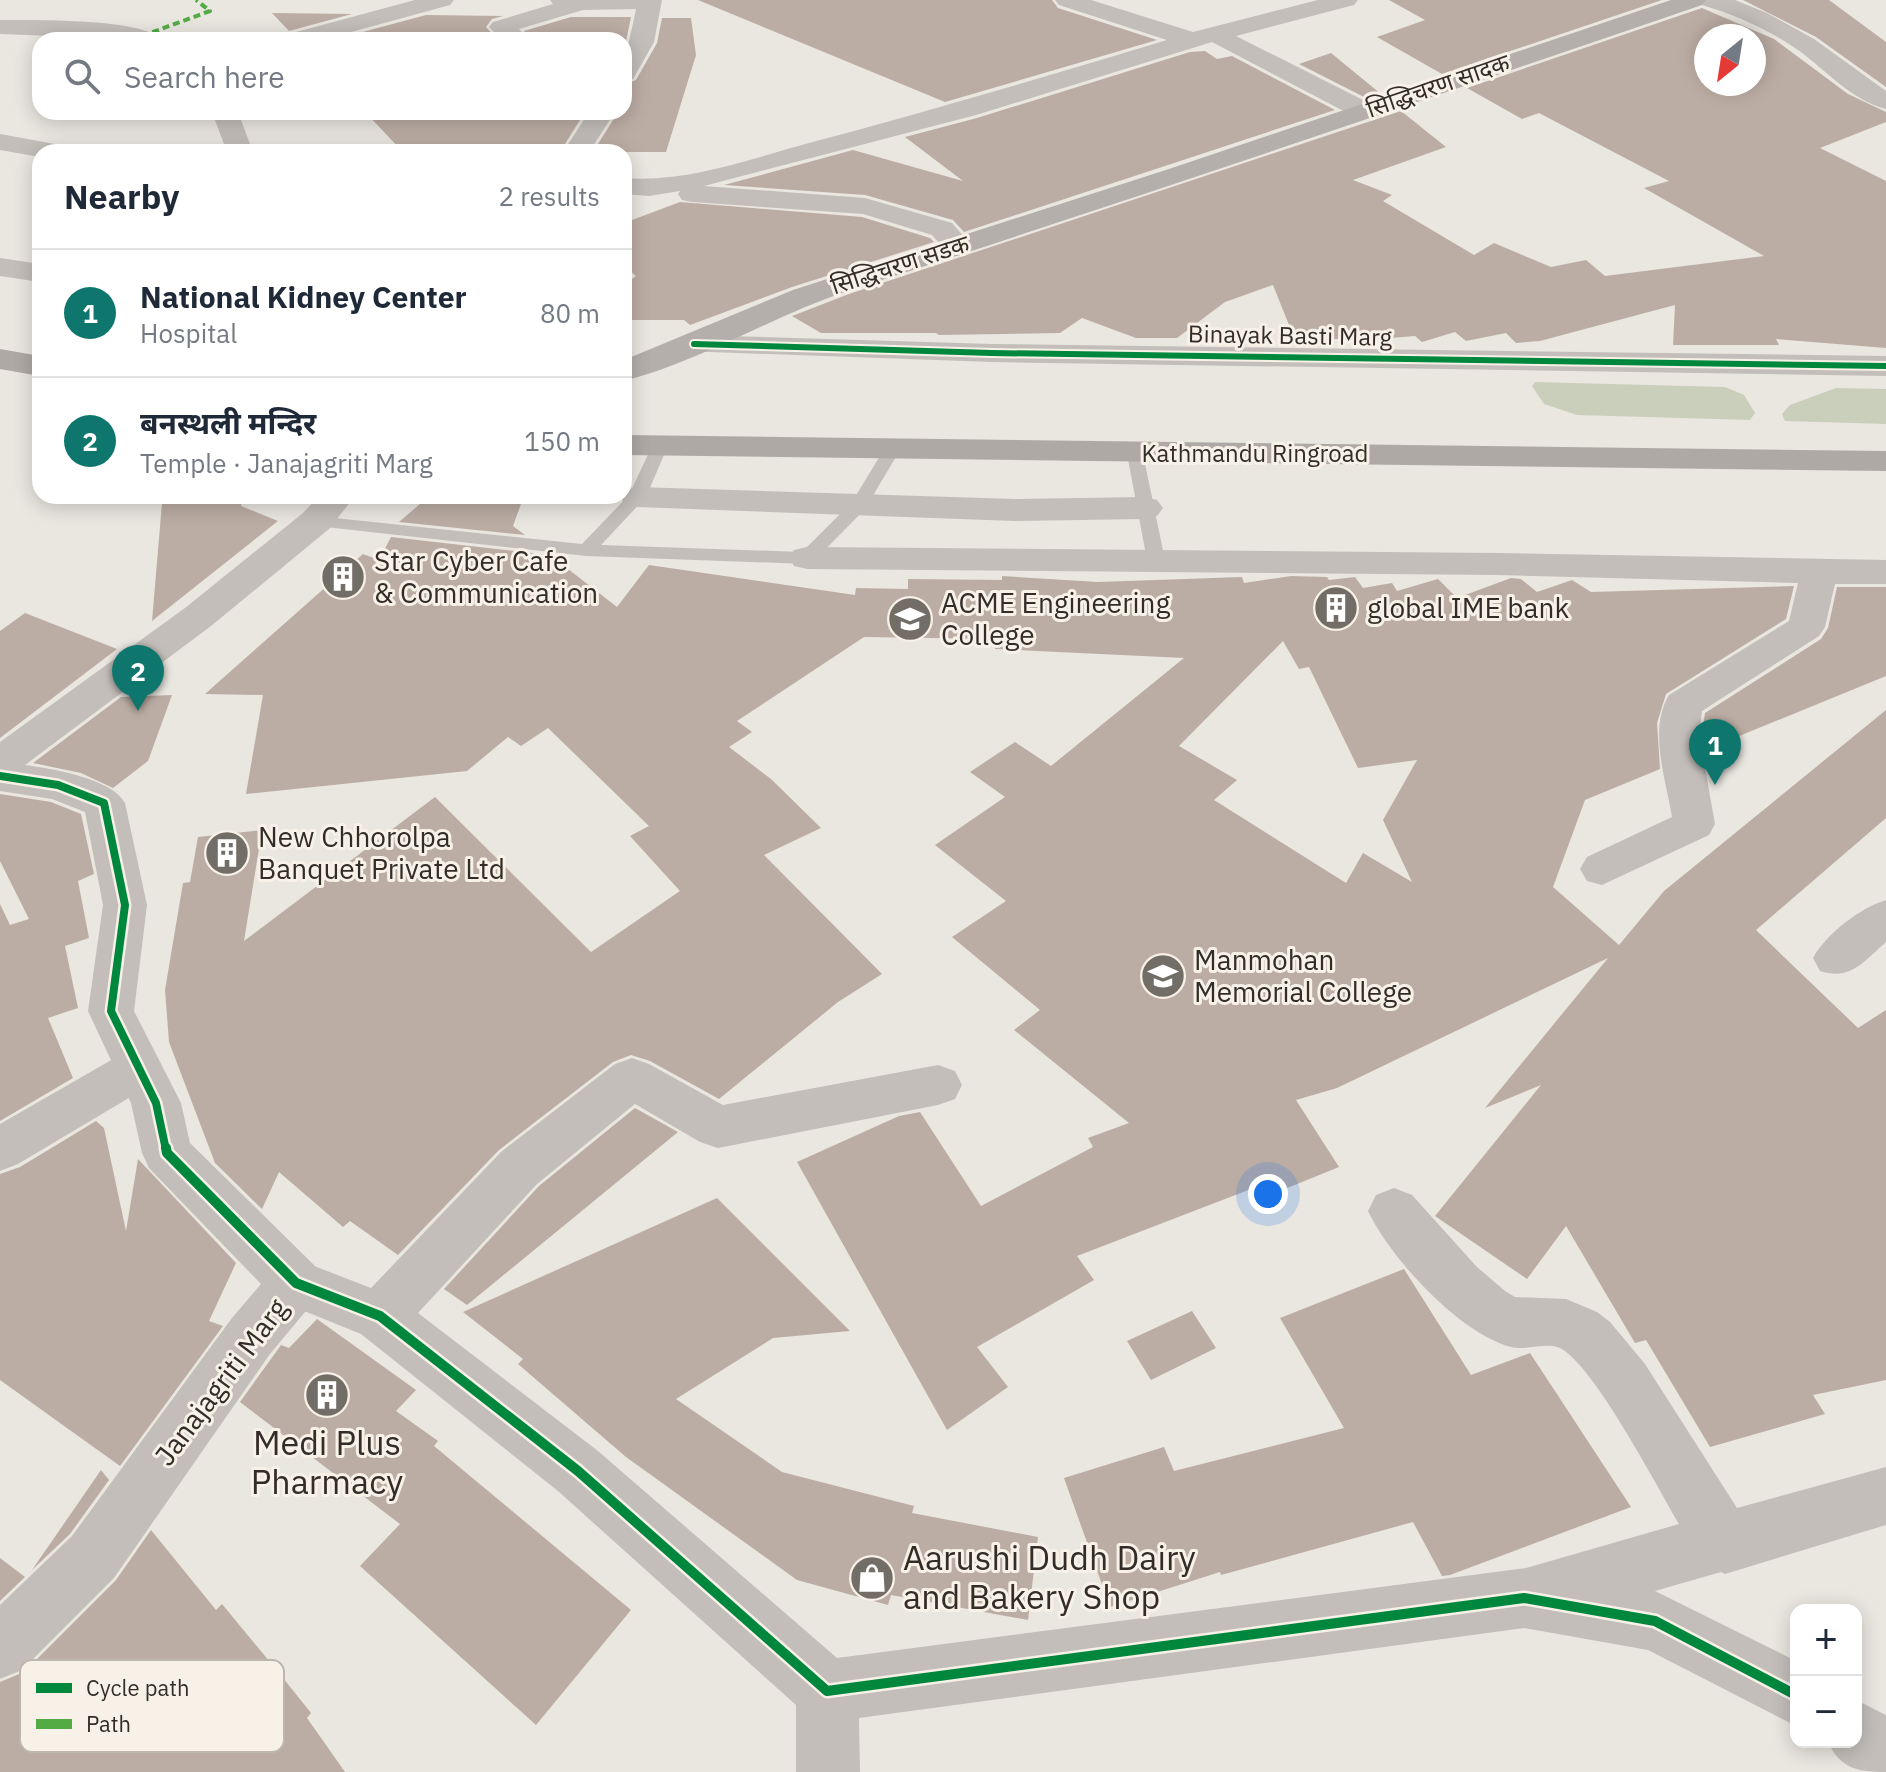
<!DOCTYPE html>
<html lang="en">
<head>
<meta charset="utf-8">
<style>
  body { margin:0; font-family:"IBM Plex Sans","Noto Sans Devanagari",sans-serif; background:#f6f6f7; color:#1f2937 }
  .controls { position:absolute; right:24px; bottom:24px; display:grid; overflow:hidden; border-radius:16px; box-shadow:0 4px 20px #0003 }
  .controls button { width:72px; height:72px; display:grid; place-items:center; padding:0; border:0; border-bottom:2px solid #e0e1e3; background:#fff; color:#1f2937; font:40px sans-serif }
  .compass { position:absolute; left:1694px; top:24px; width:72px; height:72px; border-radius:50%; background:#fff; box-shadow:0 4px 20px #0003; rotate:210deg }
  .you { position:absolute; left:1268px; top:1194px; width:28px; height:28px; margin:-20px; border:6px solid #fff; border-radius:50%; background:#1a73e8; box-shadow:0 0 0 12px #1a73e833 }
  .badge { display:grid; place-items:center; width:52px; height:52px; border-radius:50%; background:#0f766e; color:#fff; font-size:26px; font-weight:700 }
  .pin { position:absolute; translate:-50% -66px; filter:drop-shadow(0 2px 4px #0008) }
  .pin::after { content:''; position:absolute; top:42px; width:28px; height:24px; background:inherit; clip-path:polygon(0 0,100% 0,50% 100%) }
  .list { margin:0; padding:0; list-style:none }
  h2 { display:flex; justify-content:space-between; align-items:center; height:104px; margin:0; padding:0 32px; font-size:34px }
  h2 small { font-size:26px; font-weight:400; color:#747a83 }
  .list li { display:grid; grid-template-columns:52px 1fr auto; gap:24px; align-items:center; box-sizing:border-box; height:128px; padding:0 32px; border-top:2px solid #e0e1e3 }
  .list b { display:block; font-size:30px; white-space:nowrap }
  .list p { margin:0; font-size:26px; white-space:nowrap; color:#747a83 }
  .list em { font-size:26px; font-style:normal; color:#747a83 }
  .icon { flex:none; width:44px; height:44px; fill:none; stroke:currentColor; stroke-width:2; stroke-linecap:round; stroke-linejoin:round }
  .map { position:relative; flex:none; width:1886px; height:1772px; overflow:hidden }
  .search { position:absolute; background:#fff; box-shadow:0 4px 20px #0003; left:32px; top:32px; width:600px; height:88px; display:flex; align-items:center; gap:20px; box-sizing:border-box; padding:0 28px; border-radius:24px; color:#747a83; font-size:30px }
  .panel { position:absolute; background:#fff; box-shadow:0 4px 20px #0003; left:32px; top:144px; width:600px; height:360px; border-radius:24px }
  .map>svg:first-child { display:block }
  .green { fill:#cacfbc }
  .building { fill:#bcada4; fill-rule:evenodd }
  .lines { fill:none; stroke-linecap:round; stroke-linejoin:round }
  .service { fill:#c3beb9; fill-rule:evenodd }
  .minor { fill:#c3beb9; fill-rule:evenodd }
  .tertiary { fill:#c3beb9; fill-rule:evenodd }
  .secondary { fill:#b4afaa; fill-rule:evenodd }
  .trunk { fill:#aea9a4; fill-rule:evenodd }
  .quiet { stroke:#54ab44; stroke-width:4; stroke-dasharray:7 4; stroke-linecap:butt }
  .cycleway-far2-casing { stroke:#f7f1e8; stroke-width:10 }
  .cycleway-far1-casing { stroke:#f7f1e8; stroke-width:13 }
  .cycleway-casing { stroke:#f7f1e8; stroke-width:15 }
  .cycleway-far2 { stroke:#00873e; stroke-width:6 }
  .cycleway-far1 { stroke:#00873e; stroke-width:8 }
  .cycleway { stroke:#00873e; stroke-width:10 }
  .labels { text-anchor:middle; stroke-width:6; stroke-linejoin:round; paint-order:stroke }
  .far-street-label { font-size:24px; fill:#332c28; stroke:#f7f1e8 }
  .poi-label { font-size:28px; fill:#332c28; stroke:#f7f1e8; text-anchor:start }
  .street-label { font-size:28px; fill:#332c28; stroke:#f7f1e8 }
  .near-poi-label { font-size:34px; fill:#332c28; stroke:#f7f1e8 }
  .key { fill:#f7f1e8; stroke:#bcb6ae; stroke-width:2 }
  .key-label { font-size:22px; fill:#332c28 }
</style>
</head>
<body>
<div class="map">
<svg width="1886" height="1772" viewBox="0 0 1886 1772">
  <rect width="100%" height="100%" fill="#eae6e0"/>
  <path class="green" d="M1535,382l190,5 19,8 11,18 -5,7 -173,-5 -33,-11 -12,-18z
    M1836,388l50,1v35l-101,-3 -3,-7 8,-9z"/>
  <path class="building" d="M698,0h354l6,8 99,32 -212,62z
    M1389,0h273l-220,74 -65,-37 48,-17z
    M1743,0h86l57,42v45l-70,-50z
    M1702,8l72,31 74,55 38,18v10l-66,26 66,33v167l-110,-9 3,6h-106l2,-40 -135,36 -24,2 -10,-10 -40,8 -11,-9 -33,10 -7,-6 -73,6 -2,-3 -45,1 -22,-55 -48,17 -48,36h-41l-54,-20 -22,15 -121,2 -3,-2h-115l-29,-17 57,-22 552,-183 45,36 -93,33 39,15 -9,6 91,54 20,-12 57,24 35,-7 19,16 159,-20 -120,-68 25,-7 -130,-68 -17,6 -55,-31zM1706,36h48v48h-48z
    M272,13l80,1 -63,17z
    M426,15l77,1 -11,3 -6,8 12,13h-165z
    M571,17h60l-7,34v-11h-92l-8,-9z
    M662,18h29l5,37 -30,97h-73l25,-40h6v-27l12,-5 21,-37z
    M1205,51l12,8 15,-3 103,54 -371,122 -11,-12 -88,-25 -141,-10 129,-35 110,31 -58,-44 72,-19 213,-66z
    M1331,53l50,41 -13,5 -69,-35z
    M365,112h220l-25,40h-157z
    M680,202l182,15 68,21 4,4 -142,45 -102,38 -6,-5h-60v-35l12,-9 -12,-10v-43z
    M213,496h29l-1,10 37,15 -126,100 10,-118z
    M428,497l93,7 -8,22 12,9 -126,-13z
    M391,537l159,18 67,52 32,-42 206,30 1,-7 52,1v-10l94,1v-4l96,6 144,-5 2,6 47,-7 36,1 2,3 26,-3 8,11 29,-5 5,8 41,-12 19,19 54,-20 10,1 16,13 35,-12 19,12 203,-6 -8,33 -120,75 -9,29 3,46 -75,31 -32,87 66,58 45,-54 222,-181v108l-130,112 102,98 28,-18v370l-73,15 12,19 -115,33 -64,-107 -11,3 -69,-117 -39,53 -92,-63 106,-131 -56,23 123,-150 -271,130 -41,12 43,67 -81,33 -7,-11 -174,67 17,24 -117,67 31,40 -61,43 -150,-268 102,-46 21,-4 61,94 112,-59 -5,-9 41,-15 -115,-93 26,-20 -88,-73 54,-36 -71,-56 70,-48 -35,-25 45,-30 36,24 133,-108 -189,-9 1,-10 -132,-2 -127,84 15,11 -23,15 42,32 50,49 -57,27 118,119 -44,28 -119,97 -69,-38 -19,-6 -18,7 -114,88 -101,105 -48,-34 -7,6 -64,-55 -17,37 -47,-46 -46,-121 -4,-52 18,-107 7,-1 8,-45 64,-7 -18,111 191,-144 156,155 89,-61 -50,-55 19,-10 -101,-98 -27,18 -13,-9 -41,34 -221,23 17,-99 -58,-1 158,-140 16,6zM1283,641l16,28 10,-2 49,101 59,-8 -34,60 29,62 -49,-29 -17,30 -132,-83 23,-20 -58,-34z
    M1837,587h49v89l-181,74 -3,-16 3,-21 116,-74 7,-11z
    M25,613l92,36 -117,89v-107z
    M172,695l-24,66 -35,27 -32,-15 -48,-10 88,-66z
    M0,794l51,8 30,12 13,60 -16,7 11,57 -24,8 13,62 -30,10 25,60 -73,43v-217l10,21 19,-6 -29,-58z
    M635,1108l43,24 -211,173 -23,-16 95,-103z
    M96,1121l8,7 22,103 12,-72 98,104 -27,58 14,5 -103,140 -120,-86v-206l20,-7z
    M717,1198l133,133 -77,7 -97,61 106,73 132,34 -2,7 126,24 -10,83 -137,-25 -3,10 -91,-25 -171,-123 -108,-93 5,-5 -60,-47z
    M1404,1269l67,106 59,-22 101,154 -181,68 -8,1 -29,-54 -192,53 -1,-3 -110,35 -46,-129 100,-31 10,24 170,-43 -64,-110z
    M1192,1311l24,37 -65,32 -24,-39z
    M317,1319l99,71 -20,21 42,30 -4,5 197,164 -95,115 -176,-159 40,-42 -160,-122 41,-57 8,3z
    M101,1470l8,10 -39,54 -38,36z
    M151,1530l65,80 6,-6 57,69 32,40 -4,5 38,54h-345v-90l24,-10 92,-92z
    M0,1558l25,19 -25,24z"/>
  <g class="lines">
    <path class="service" d="M659,443l8,5 -21,49 -45,48 201,7 50,-50 34,-56 6,-1 8,5 -35,59 -52,53 -6,2 -221,-8 -270,-30 -9,-5 9,-5 266,28 47,-49 22,-47z
      M1135,449l8,5 22,106 -9,6 -9,-6 -20,-106z"/>
    <path class="minor" d="M415,0h39l-4,5 -128,35h-40l3,-5z
      M550,0h112l-8,42 -21,37 -9,3c0,-27 7,-47 12,-73l-53,1 -64,19 10,11h-27l-13,-13 4,-5 60,-18z
      M1055,0h36l102,32 125,-32h40l-4,5 -118,31 137,69 4,6 -4,6h-18l-143,-75 -236,73 -272,71 161,12 87,25 21,24 -5,6 -10,3 -10,-3 -16,-18 -69,-21 -171,-12 -10,-2 -4,-6 2,-3 -31,5 -25,-2v-16c62,5 126,-19 185,-35 120,-32 239,-67 358,-103l-108,-35z
      M1698,0h37l32,13 47,26 72,52v18c-35,-9 -60,-39 -88,-59 -29,-20 -62,-35 -96,-45z
      M0,20c30,0 146,-2 161,20l-161,-6z
      M212,112h26l15,40h-26z
      M589,112h26l-26,40h-26z
      M0,134l66,12 3,6h-29v5l-40,-7z
      M0,258l40,6v18l-40,-6z
      M694,335l298,9 894,12v20l-894,-14 -309,-11 -5,-7 5,-7z
      M637,487l378,12 130,-2 12,3 6,8 -6,8 -12,3 -130,2 -378,-14 -12,-3 -5,-8h4l1,-6z
      M807,547l691,6 388,7v24h-51l-10,43 -6,9 -117,75 -3,23 16,90 -6,11 -107,50 -15,-4 -7,-12 7,-12 85,-40c-6,-37 -24,-88 -3,-122l120,-74 9,-38 -300,-8 -691,-6 -13,-3 -5,-8 5,-8z
      M1886,900v42c-22,19 -35,39 -66,29l-7,-13c13,-24 47,-50 73,-58z
      M137,1049l17,6 7,14 -7,14 -136,81 -18,7v-47l120,-69z
      M632,1058l17,6 74,41 215,-40 17,6 7,14 -7,14 -17,6 -220,43 -18,-6 -65,-38 -98,80 -119,129 180,138 239,207 689,-90 153,-44c-21,-36 -86,-160 -119,-176 -14,-6 -34,3 -49,-1 -51,-13 -121,-89 -143,-136l8,-16 18,-7 18,7 65,72 28,24 10,6 51,2 31,13 13,10 35,42 92,144 149,-41v58l-161,49 -4,-2 -66,19 141,70v65l-148,-76 -124,-22 -665,90 1,54h-64v-67l-238,-214 -197,-157 -84,-34 -8,-17 8,-17 19,-7 75,29 130,-136 114,-88z
      M1856,1700l30,15v57c-27,0 -46,-3 -58,-30h28z"/>
    <path class="tertiary" d="M319,496h36l-26,33 -118,97 -186,139c28,4 86,13 100,38l22,102 -13,106 47,92 9,40 125,123 8,17 -8,17 -45,54 -156,224 -92,92 -22,9v-74l72,-69 160,-218 29,-34 -112,-116 -7,-15 -11,-50 -43,-92 15,-106 -18,-93 -33,-13 -52,-8v-49l185,-134 118,-95z"/>
    <path class="secondary" d="M1671,0h35l-4,5c-284,97 -568,194 -854,286 -76,25 -146,70 -224,90v-21l169,-70 379,-122z"/>
    <path class="trunk" d="M0,349l40,7v20l-40,-7z
      M624,435l1262,16v20l-1262,-16z"/>
    <path class="quiet" d="M142,36l68,-25 -14,-11"/>
    <g class="cycleway-far2-casing">
      <path id="cycleway-far2" d="M694,344l298,9 894,13"/>
    </g>
    <g class="cycleway-far1-casing">
      <path id="cycleway-far1" d="M0,776l58,9 46,18 21,102 -14,106 45,92 10,47"/>
    </g>
    <g class="cycleway-casing">
      <path id="cycleway" d="M166,1148l1,5 129,130 84,33 198,155 249,220 697,-93 131,23 141,74"/>
    </g>
    <use href="#cycleway-far2" class="cycleway-far2"/>
    <use href="#cycleway-far1" class="cycleway-far1"/>
    <use href="#cycleway" class="cycleway"/>
  </g>
  <defs>
    <g id="building-disc" transform="scale(2.3)"><circle r="9.5" fill="#736d68" stroke="#f7f1e8"/><path d="M-4-6H4V6H1V3H-1V6H-4ZM-2.5-4.3h1.7v1.8h-1.7ZM.8-4.3h1.7v1.8H.8ZM-2.5-1h1.7V.8h-1.7ZM.8-1h1.7V.8H.8Z" fill="#fff"/></g>
    <g id="university-disc" transform="scale(2.3)"><circle r="9.5" fill="#736d68" stroke="#f7f1e8"/><path d="M0-5L7-2L0 1L-7-2ZM-4 1L0 2.5L4 1V4Q0 6-4 4Z" fill="#fff"/></g>
    <g id="shop-disc" transform="scale(2.3)"><circle r="9.5" fill="#736d68" stroke="#f7f1e8"/><path d="M-5-2.5h2.3a2.7 3.5 0 0 1 5.4 0H5L5.5 6h-11ZM-1.5-2.5h3a1.5 2.3 0 0 0-3 0Z" fill="#fff"/></g>
  </defs>
  <g fill-rule="evenodd">
    <use href="#building-disc" x="343" y="577"/>
    <use href="#building-disc" x="1336" y="608"/>
    <use href="#university-disc" x="910" y="619"/>
    <use href="#building-disc" x="227" y="853"/>
    <use href="#university-disc" x="1163" y="976"/>
    <use href="#building-disc" x="327" y="1395"/>
    <use href="#shop-disc" x="872" y="1578"/>
  </g>
  <g class="labels">
    <g class="far-street-label">
      <text transform="translate(1438 86) rotate(-19)" y="8">सिद्धिचरण सादक</text>
      <text transform="translate(900 265) rotate(-18)" y="8">सिद्धिचरण सडक</text>
      <text transform="translate(1290 336) rotate(1)" y="8">Binayak Basti Marg</text>
      <text x="1255" y="462">Kathmandu Ringroad</text>
    </g>
    <g class="poi-label">
      <text x="374" y="571">Star Cyber Cafe<tspan x="374" dy="32">&amp; Communication</tspan></text>
      <text x="941" y="613">ACME Engineering<tspan x="941" dy="32">College</tspan></text>
      <text x="1367" y="618">global IME bank</text>
      <text x="258" y="847">New Chhorolpa<tspan x="258" dy="32">Banquet Private Ltd</tspan></text>
      <text x="1194" y="970">Manmohan<tspan x="1194" dy="32">Memorial College</tspan></text>
    </g>
    <g class="street-label">
      <text transform="translate(221 1382) rotate(-53)" y="10">Janajagriti Marg</text>
    </g>
    <g class="near-poi-label">
      <text x="327" y="1455">Medi Plus<tspan x="327" dy="39">Pharmacy</tspan></text>
      <text x="903" y="1570" text-anchor="start">Aarushi Dudh Dairy<tspan x="903" dy="39">and Bakery Shop</tspan></text>
    </g>
  </g>
  <rect x="20" y="1660" width="264" height="92" rx="12" class="key"/>
  <rect x="36" y="1683" width="36" height="10" fill="#00873e"/>
  <rect x="36" y="1719" width="36" height="10" fill="#54ab44"/>
  <g class="key-label">
    <text x="86" y="1696">Cycle path</text>
    <text x="86" y="1732">Path</text>
  </g>
</svg>
<div class="controls">
<button>+</button>
<button>−</button>
</div>
<svg class="compass" viewBox="-18 -18 36 36"><path d="M0-13l5 13h-10z" fill="#e53935"/><path d="M0 13l5-13h-10z" fill="#747a83"/></svg>
<div class="you"></div>
<div class="pin badge" style="left:1715px;top:785px">1</div>
<div class="pin badge" style="left:138px;top:711px">2</div>
<div class="search"><svg class="icon" aria-label="search" viewBox="0 0 24 24"><circle cx="10" cy="10" r="6"/><path d="M15 15l6 6"/></svg>Search here</div>
<section class="panel">
<h2>Nearby<small>2 results</small></h2>
<ul class="list">
<li><span class="badge">1</span><div><b>National Kidney Center</b><p>Hospital</p></div><em>80 m</em></li>
<li><span class="badge">2</span><div><b>बनस्थली मन्दिर</b><p>Temple · Janajagriti Marg</p></div><em>150 m</em></li>
</ul>
</section>
</div>
</body>
</html>
